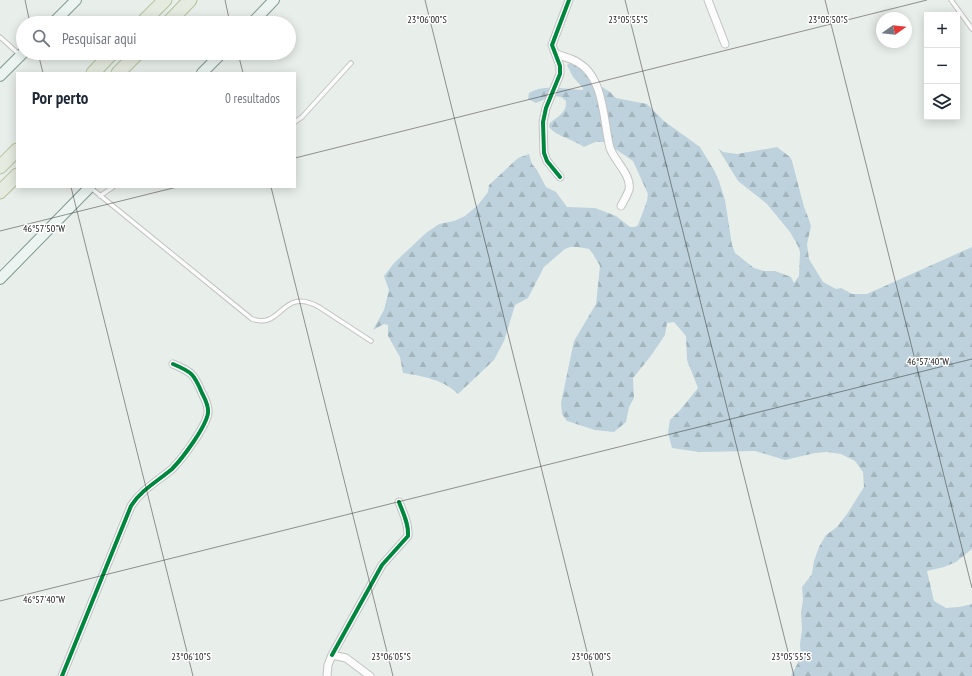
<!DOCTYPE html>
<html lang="pt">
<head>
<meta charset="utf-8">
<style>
  body { margin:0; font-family:"PT Sans Narrow",sans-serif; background:#f6f6f7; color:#1f2937 }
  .controls { position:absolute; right:12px; top:12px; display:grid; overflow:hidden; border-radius:0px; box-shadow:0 2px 10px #0003 }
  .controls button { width:36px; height:36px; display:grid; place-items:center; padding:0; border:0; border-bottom:1px solid #e0e1e3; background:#fff; color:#1f2937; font:20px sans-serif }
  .compass { position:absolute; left:876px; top:12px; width:36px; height:36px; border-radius:50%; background:#fff; box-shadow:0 2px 10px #0003; rotate:76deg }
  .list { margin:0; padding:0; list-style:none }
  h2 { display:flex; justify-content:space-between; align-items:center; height:52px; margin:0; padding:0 16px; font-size:17px }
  h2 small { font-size:13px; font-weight:400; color:#747a83 }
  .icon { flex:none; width:22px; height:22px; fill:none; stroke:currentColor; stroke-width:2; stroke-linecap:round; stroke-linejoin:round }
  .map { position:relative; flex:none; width:972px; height:676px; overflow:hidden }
  .search { position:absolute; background:#fff; box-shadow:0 2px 10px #0003; left:16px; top:16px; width:280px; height:44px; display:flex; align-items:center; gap:10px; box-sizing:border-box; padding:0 14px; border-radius:22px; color:#747a83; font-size:15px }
  .panel { position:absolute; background:#fff; box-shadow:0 2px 10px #0003; left:16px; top:72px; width:280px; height:116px; border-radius:0px }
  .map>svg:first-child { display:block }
  .forest { fill:url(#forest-firs) }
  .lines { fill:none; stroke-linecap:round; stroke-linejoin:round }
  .lane-casing { stroke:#c1c4c2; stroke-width:5.5 }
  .street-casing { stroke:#c1c4c2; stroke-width:9 }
  .secondary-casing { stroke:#809992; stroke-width:12 }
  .highway-casing { stroke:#b5c49e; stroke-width:15 }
  .lane { stroke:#fcfcfc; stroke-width:3.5 }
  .street { stroke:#fcfcfc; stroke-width:7 }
  .secondary { stroke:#ebf4f1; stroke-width:10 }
  .highway { stroke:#e5ebdf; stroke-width:13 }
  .cycleway-casing { stroke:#fff; stroke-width:6 }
  .cycleway { stroke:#00873e; stroke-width:4 }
  .ticks { fill:none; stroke:#202020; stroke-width:1; stroke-opacity:0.45 }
  .ticks-label { font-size:10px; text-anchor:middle; fill:#202020; stroke:#fff; stroke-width:3; stroke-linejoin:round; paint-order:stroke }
</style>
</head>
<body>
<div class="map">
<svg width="972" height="676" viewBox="0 0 972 676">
  <defs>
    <pattern id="forest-firs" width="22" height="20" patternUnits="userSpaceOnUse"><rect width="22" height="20" fill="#bdd2dc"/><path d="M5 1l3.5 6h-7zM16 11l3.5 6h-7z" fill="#a2b4bc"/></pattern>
  </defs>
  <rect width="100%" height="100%" fill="#e8eeea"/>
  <path class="forest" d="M584,62l5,6 10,24 3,-5 8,5 6,6 31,6 17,17 36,26 14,23 5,11 6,19 7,45 3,8 19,15 10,3h11l16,6 3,6 5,-7 1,-24 -2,-6 -8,-14 -23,-28 -29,-23 -20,-33 5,4 14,2 40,-7 13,10 2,4 12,46 4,10 3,9 -4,18 2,15 14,23 13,7 5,-1 11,6h15l105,-47v302l-16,13 -12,5 -17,4 7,30 12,7 13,-1 13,-3v72h-181l10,-19 -1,-13 2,-14 -1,-17 2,-13 -1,-13 10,-13 2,-13 5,-14 7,-12 11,-8 10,-13 17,-27 -1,-15 -8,-11 -14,-7 -14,-2 -12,1 -30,7 -30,-9 -56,1 -27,-4 -4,-15 2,-13 11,-11 17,-21 -11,-28 -1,-24 -12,-14 -7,1 -2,12 -15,22 -17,21 1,20 -5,9 -3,15 -12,10 -19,-2 -28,-9 -5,-7 -1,-11 13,-62 22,-37 4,-38 -7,-12 -4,-5 -11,-2h-8l-5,2 -21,18 -16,31 -13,7 -11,36 -10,19 -36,34c-14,-14 -35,-18 -55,-21l-3,-16 -12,-21v-11l-4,-1 -11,6 11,-20 5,-20 -5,-14 10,-13 32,-30 13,-9 15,-3 11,-5 13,-11 10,-13 1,-7 29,-27 11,-4 3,10 5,6 9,17 10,5 11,15 28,1 21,8 14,11h5l3,-2 9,-24 1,-7 -15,-33 -28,-19h-10l-11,5c-11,-8 -27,-10 -35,-20l1,-4c9,-7 17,-11 16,-22 -9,-10 -20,-2 -30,2l-8,-4 1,-6c14,-9 37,-4 54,-3v-2l-10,-11 -6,-12 3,-2z"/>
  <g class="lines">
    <g class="lane-casing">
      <path id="lane" d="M951,0l21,29
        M0,37l20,18
        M295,122l7,-5 49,-54
        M91,188l161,131c31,11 29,-33 67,-12l52,34
        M100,196l13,-9"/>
    </g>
    <g class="street-casing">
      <path id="street" d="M708,0l17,44
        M557,54c6,3 14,4 20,8 28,15 26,60 33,86 5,14 22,27 19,42 -2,5 -5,11 -8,16
        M560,177l-13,-16 -3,-8 -1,-31 3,-14 14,-34v-8l-8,-21 17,-45
        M332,655l50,-90 26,-29c1,-12 -5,-23 -9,-34
        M62,676l69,-170c10,-16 27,-25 41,-37 10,-10 34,-42 36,-56 1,-7 -3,-14 -6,-20 -8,-19 -10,-21 -29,-29
        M327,676l1,-11 4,-10 14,3 24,18"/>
    </g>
    <g class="secondary-casing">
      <path id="secondary" d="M53,23l23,-23
        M252,23l22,-23
        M202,73l20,-20
        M0,76l23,-23
        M0,279l90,-92"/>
    </g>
    <g class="highway-casing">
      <path id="highway" d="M142,23l23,-23
        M168,23l22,-23
        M93,73l19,-20
        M118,73l20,-20
        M0,167l17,-17
        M0,192l17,-17"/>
    </g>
    <use href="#lane" class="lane"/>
    <use href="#street" class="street"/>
    <use href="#secondary" class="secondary"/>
    <use href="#highway" class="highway"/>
    <g class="cycleway-casing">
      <path id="cycleway" d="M560,177l-13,-16 -3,-8 -1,-31 3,-14 14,-34v-8l-8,-21 17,-45
        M332,655l50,-90 26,-29c1,-12 -5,-23 -9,-34
        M62,676l69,-170c10,-16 27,-25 41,-37 10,-10 34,-42 36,-56 1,-7 -3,-14 -6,-20 -8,-19 -10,-21 -29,-29"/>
    </g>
    <use href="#cycleway" class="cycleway"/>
  </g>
  <path class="ticks" d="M25,0l5,23M225,0l5,23M425,0l168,676M625,0l169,676M825,0l147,588M38,53l5,20M238,53l5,20M295,158l632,-158M71,187l122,489M271,187l122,489M0,231l177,-44M0,601l972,-242"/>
  <g class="ticks-label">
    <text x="427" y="23">23°06'00"S</text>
    <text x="628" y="23">23°05'55"S</text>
    <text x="828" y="23">23°05'50"S</text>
    <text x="44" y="232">46°57'50"W</text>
    <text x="928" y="365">46°57'40"W</text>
    <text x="44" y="603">46°57'40"W</text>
    <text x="191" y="660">23°06'10"S</text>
    <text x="391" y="660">23°06'05"S</text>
    <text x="591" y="660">23°06'00"S</text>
    <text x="791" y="660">23°05'55"S</text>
  </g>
</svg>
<div class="controls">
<button>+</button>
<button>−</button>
<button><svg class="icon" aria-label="layers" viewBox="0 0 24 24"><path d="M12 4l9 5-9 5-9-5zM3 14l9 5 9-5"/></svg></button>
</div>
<svg class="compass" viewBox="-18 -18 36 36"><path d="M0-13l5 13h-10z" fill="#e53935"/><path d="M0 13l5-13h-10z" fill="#747a83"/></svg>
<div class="search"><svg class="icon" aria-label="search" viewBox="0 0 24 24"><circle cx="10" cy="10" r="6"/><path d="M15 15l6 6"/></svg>Pesquisar aqui</div>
<section class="panel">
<h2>Por perto<small>0 resultados</small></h2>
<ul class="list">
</ul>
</section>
</div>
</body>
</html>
